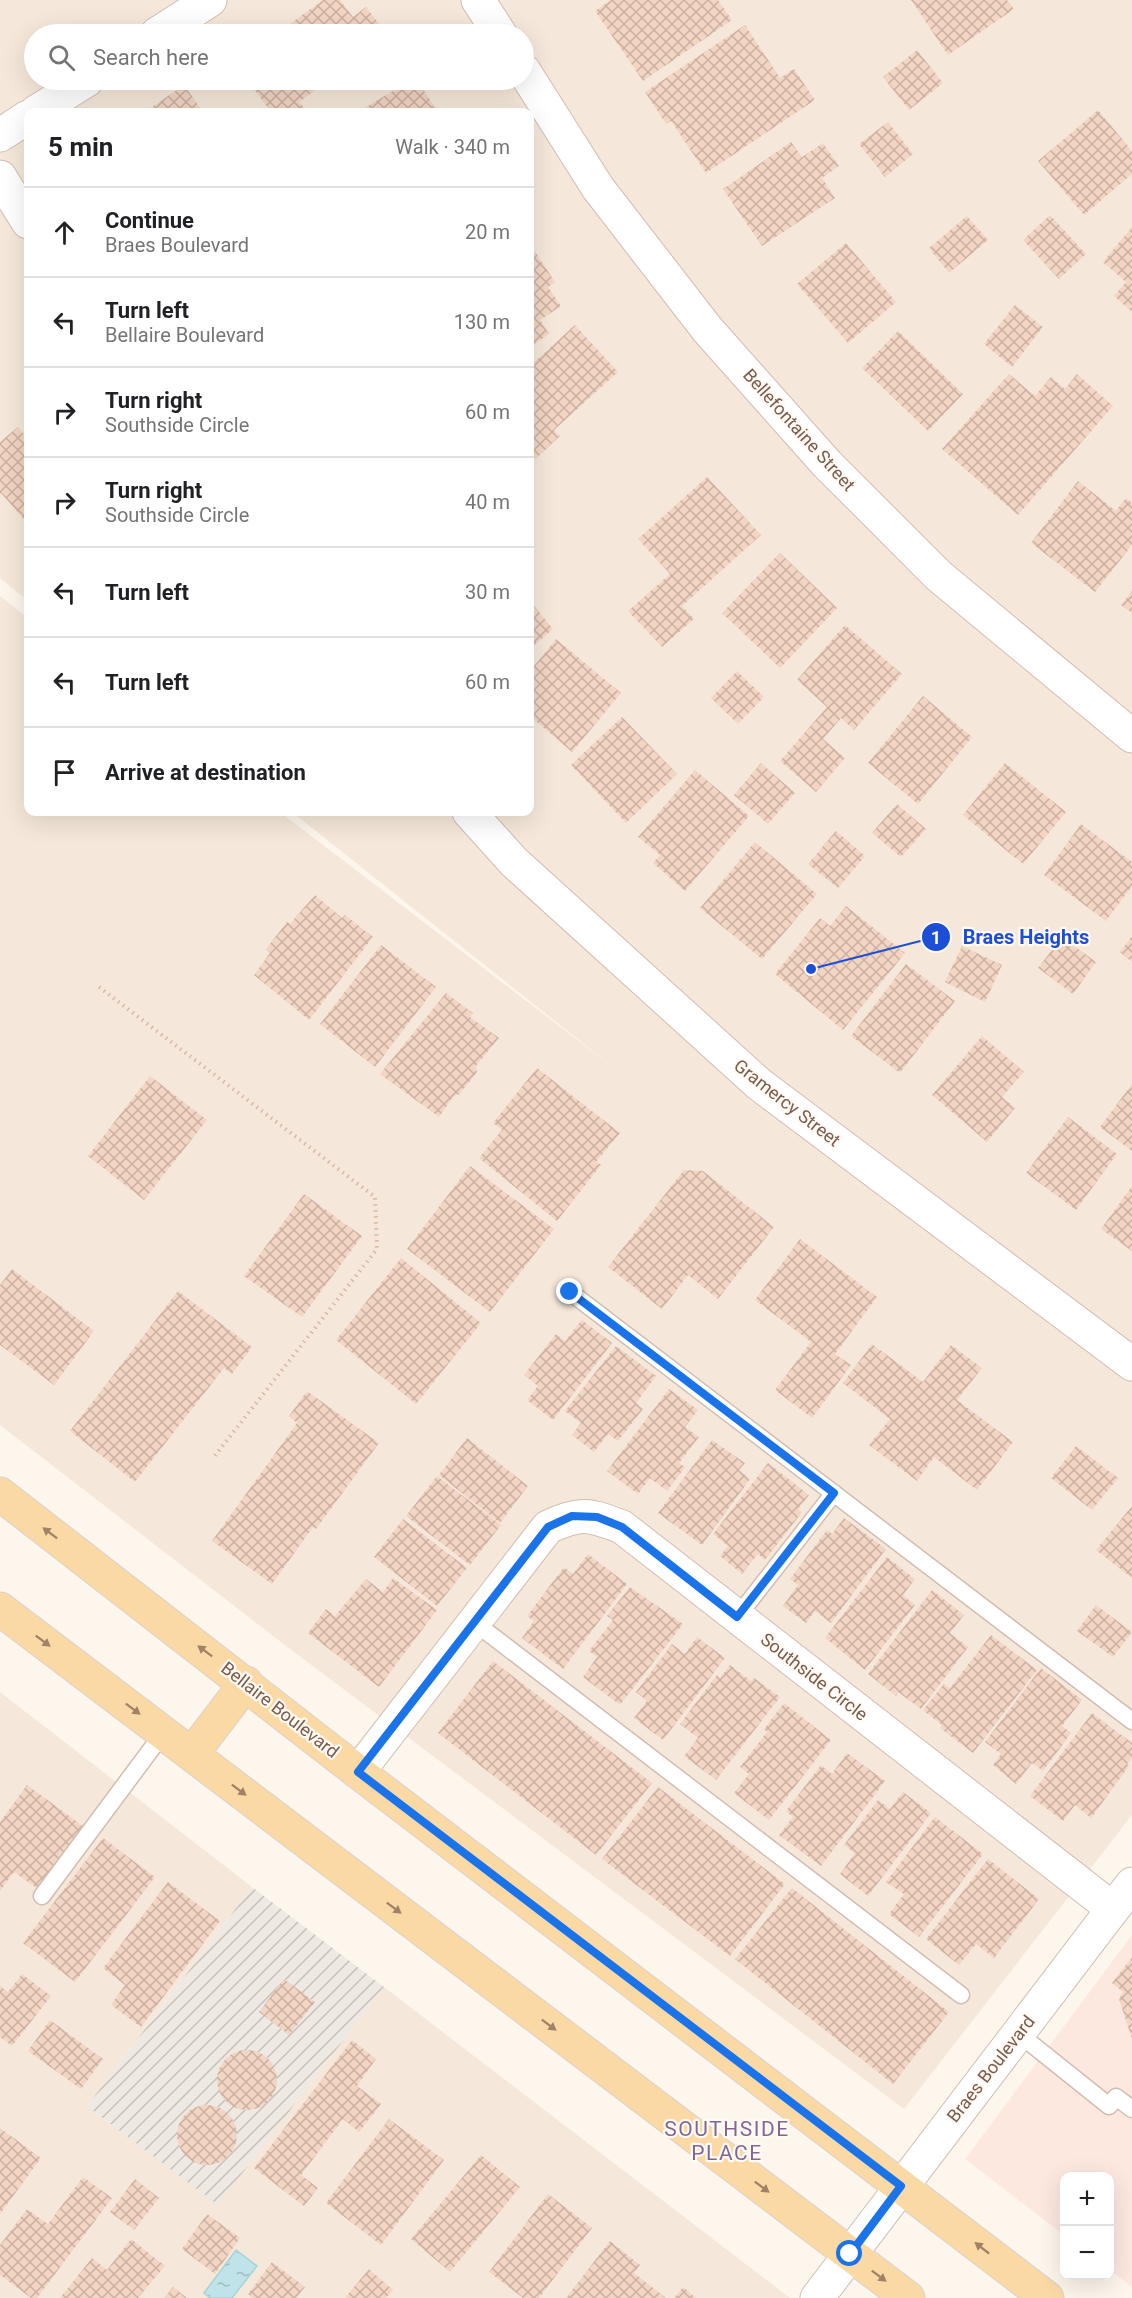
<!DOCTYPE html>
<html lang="en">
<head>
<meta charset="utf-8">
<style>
  body { margin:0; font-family:Roboto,sans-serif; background:#f6f6f6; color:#202124 }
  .controls { position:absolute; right:18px; bottom:18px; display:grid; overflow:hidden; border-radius:12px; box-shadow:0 6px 24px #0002 }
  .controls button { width:54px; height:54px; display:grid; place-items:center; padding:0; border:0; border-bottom:2px solid #e0e0e0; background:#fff; color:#202124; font:30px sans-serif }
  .stop { position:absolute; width:18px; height:18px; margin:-14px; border:4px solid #1a73e8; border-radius:50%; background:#fff }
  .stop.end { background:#1a73e8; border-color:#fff; box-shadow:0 2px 6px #0008 }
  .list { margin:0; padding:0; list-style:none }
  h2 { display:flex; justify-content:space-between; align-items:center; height:78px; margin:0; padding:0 24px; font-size:26px }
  h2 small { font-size:20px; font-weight:400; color:#757577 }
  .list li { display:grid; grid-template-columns:39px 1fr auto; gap:18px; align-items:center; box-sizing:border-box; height:90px; padding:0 24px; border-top:2px solid #e0e0e0 }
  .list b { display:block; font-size:22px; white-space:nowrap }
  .list p { margin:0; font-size:20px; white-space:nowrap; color:#757577 }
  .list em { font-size:20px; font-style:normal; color:#757577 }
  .icon { flex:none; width:33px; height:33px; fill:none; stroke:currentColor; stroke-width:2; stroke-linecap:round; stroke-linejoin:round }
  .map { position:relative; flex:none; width:1132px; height:2298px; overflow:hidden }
  .search { position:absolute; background:#fff; box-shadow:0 6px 24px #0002; left:24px; top:24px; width:510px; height:66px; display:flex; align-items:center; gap:15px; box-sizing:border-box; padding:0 21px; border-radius:33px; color:#757577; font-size:22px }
  .panel { position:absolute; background:#fff; box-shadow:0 6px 24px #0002; left:24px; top:108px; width:510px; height:708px; border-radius:12px }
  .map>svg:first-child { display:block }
  .residential { fill:#f5e8da; fill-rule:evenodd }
  .commercial { fill:#fde8e0 }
  .industrial { fill:url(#industrial-furrows) }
  .water { fill:url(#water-ripples); stroke:#a5d3da; stroke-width:1.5 }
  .building { fill:url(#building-cross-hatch) }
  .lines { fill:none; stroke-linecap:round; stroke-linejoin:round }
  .service-casing { stroke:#d1beb0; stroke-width:19 }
  .minor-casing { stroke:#d1beb0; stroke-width:35 }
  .tertiary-casing { stroke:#d1beb0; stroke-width:35 }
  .primary-casing { stroke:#dad1cd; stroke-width:35 }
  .path { stroke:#d9b8a5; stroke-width:4; stroke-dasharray:1.5 4.5; stroke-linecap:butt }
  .service { stroke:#fff; stroke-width:16 }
  .minor { stroke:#fff; stroke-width:33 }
  .tertiary { stroke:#fff; stroke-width:33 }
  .primary { stroke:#fbd9a5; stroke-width:33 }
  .oneway { fill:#a18267 }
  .route { stroke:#1a73e8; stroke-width:8 }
  .labels { text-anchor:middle; stroke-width:4.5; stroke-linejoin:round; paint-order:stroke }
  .street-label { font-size:18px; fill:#7a5c4d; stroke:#fffaf3 }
  .quarter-label { font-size:21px; letter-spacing:1.5px; fill:#846695; stroke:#fffaf3 }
  .leader { fill:none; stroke:#1d4ed8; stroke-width:2 }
  .callout-dot { fill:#1d4ed8; stroke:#fffaf3; stroke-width:2 }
  .mark-label { font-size:18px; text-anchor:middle; font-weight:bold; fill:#fff }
  .callout-label { font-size:20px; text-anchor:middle; font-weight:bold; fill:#1d4ed8; stroke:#fffaf3; stroke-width:4.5; stroke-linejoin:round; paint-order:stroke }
</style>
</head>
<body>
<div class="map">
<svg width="1132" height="2298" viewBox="0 0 1132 2298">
  <defs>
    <pattern id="industrial-furrows" width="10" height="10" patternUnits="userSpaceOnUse" patternTransform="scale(1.5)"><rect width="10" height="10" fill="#efe9e4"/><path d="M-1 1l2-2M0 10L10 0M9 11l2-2" fill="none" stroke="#c7c0bb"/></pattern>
    <pattern id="water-ripples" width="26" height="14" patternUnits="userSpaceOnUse" patternTransform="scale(1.5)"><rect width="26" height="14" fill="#bfe3e8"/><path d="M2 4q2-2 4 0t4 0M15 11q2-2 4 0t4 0" fill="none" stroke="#a0bbbe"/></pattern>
    <pattern id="building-cross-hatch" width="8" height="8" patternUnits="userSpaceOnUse" patternTransform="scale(1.5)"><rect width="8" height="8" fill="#f3d5c3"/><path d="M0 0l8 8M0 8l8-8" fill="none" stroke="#cab0a1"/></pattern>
  </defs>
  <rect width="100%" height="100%" fill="#fdf6ec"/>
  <path class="residential" d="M0,0h1132v1815l-228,294 -618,-463 -286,-221v-829l28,22v194h252l334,256 -322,-256h238v-700h-502v489l-28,-23zM34,34h490v46h-490z
    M0,1692l252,195 -165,219 131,98 166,-217 406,311h-790z"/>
  <path class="commercial" d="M1132,1935v352l-22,-17v-94h-46v59l-99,-76z"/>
  <path class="industrial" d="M252,1887l132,100 -166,218 -131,-99z"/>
  <path class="water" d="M236,2250l21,16 -25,32h-22l-6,-5z"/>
  <path class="building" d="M323,0h17l13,17 13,-10 21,27h-111z
    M611,0h107l14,20 -89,61 -48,-70z
    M911,0h96l7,9 -66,46z
    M745,25l35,53 14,-9 21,31 -109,73 -35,-52 -5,3 -21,-32z
    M917,50l26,33 -34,27 -26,-33z
    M247,80h82l-30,22 9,10h-37z
    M411,80h6l21,32h-80z
    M184,85l19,27h-58z
    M1098,110l34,41v23l-48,41 -46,-54z
    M888,122l25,32 -28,23 -26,-33z
    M791,142l11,15 21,-14 16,23 -17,12 13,20 -73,48 -39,-57z
    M1050,215l36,39 -27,25 -36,-39z
    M967,216l21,24 -39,33 -20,-25z
    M1132,227v85l-18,-16 12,-14 -23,-20z
    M846,243l50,59 -48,41 -51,-59z
    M530,244l25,38 -7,5 13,19 -21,14 9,14 -19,13z
    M1015,305l28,22 -31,40 -28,-23z
    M575,325l43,47 -64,58 6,6 -29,27 -1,-97z
    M898,331l65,63 -35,37 -66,-63z
    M1009,374l26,22 16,-19 14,12 12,-15 36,32 -95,109 -76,-66z
    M18,427l10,12v85l-27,-31 -1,1v-52z
    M707,477l54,58 -79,71 12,13 -32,28 -34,-36 42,-37 -32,-35z
    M1078,481l38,30 10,-13 6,5v42l-37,47 -64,-49z
    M780,553l57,55 -57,60 -58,-55z
    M1132,591v22l-11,-8z
    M530,601l23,28 -23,20z
    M845,625l57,49 -48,56 -13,-12 -18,21 22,19 -29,34 -36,-31 47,-54 -30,-27z
    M556,639l65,54 -49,59 -42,-36v-45z
    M737,671l27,26 -26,27 -27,-26z
    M923,696l49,41 -54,67 -50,-41z
    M622,717l55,57 -51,49 -55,-58z
    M761,763l34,30 -27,31 -34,-29z
    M1005,763l61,49 -43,52 -60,-49z
    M695,770l54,46 -64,75 -32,-28 7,-8 -22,-18z
    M897,804l29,25 -25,28 -29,-24z
    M1081,824l51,38v24l-26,35 -62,-46z
    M836,831l29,25 -27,32 -30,-24z
    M755,842l62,52 -55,65 -62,-51z
    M315,895l27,23 3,-3 28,22 -64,83 -55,-45 16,-22 -4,-4 21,-27 3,2z
    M846,906l59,47 -62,77 -68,-56 45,-56 10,8z
    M1132,936v26l-12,-10z
    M1062,937l34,25 -23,32 -35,-26z
    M381,945l55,42 -61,80 -55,-43z
    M962,946l40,19 -17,37 -40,-20z
    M906,964l49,37 -55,72 -49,-37z
    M446,993l27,20 -3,4 29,21 -23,28 1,6 -18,23 -2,-1 -4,3 -14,20 -59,-43z
    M982,1036l42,36 -22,25 13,11 -28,34 -55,-47z
    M537,1068l83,65 -24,29 5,3 -44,56 -78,-63 23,-28 -9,-7z
    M150,1076l57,44 -63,80 -56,-44z
    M1132,1084v67l-32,-24z
    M1068,1117l49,37 -41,56 -50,-37z
    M470,1166l84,63 -64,83 -83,-63z
    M684,1170l19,1 71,56 -56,72 -30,-24 -26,34 -54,-42z
    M1132,1186v65l-31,-22z
    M304,1194l58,42 -60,81 -58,-41z
    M800,1239l77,58 -42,57 16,11 -39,53 -37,-28 36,-48 -56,-42z
    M401,1258l80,65 -65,81 -80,-64z
    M12,1269l82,62 -40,54 -54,-40v-60z
    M178,1291l74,56 -20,27 -8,-6 -89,114 -65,-51z
    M582,1320l30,23 -59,77 -26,-20 11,-14 -14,-11 32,-41 9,7z
    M872,1344l51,38 28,-37 31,23 -25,32 56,42 -36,48 -43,-33 -17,24 -48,-36 21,-26 -47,-36z
    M616,1346l40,30 -20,27 7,6 -25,32 -10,-7 -14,18 -22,-17 9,-12 -16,-12z
    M669,1389l29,21 -13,17 14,10 -20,26 6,4 -18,24 -17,-13 -12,16 -31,-23z
    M307,1391l72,52 -63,86 -3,-2 -41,57 -60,-43 85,-118 -8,-7z
    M467,1438l61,48 -28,37 -61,-48z
    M712,1440l33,23 -6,7 11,9 -48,66 -44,-32z
    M1076,1446l42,32 -26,32 -41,-32z
    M768,1463l41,32 -11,14 4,3 -37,48 -7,-6 -16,20 -22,-18 8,-10 -15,-12z
    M437,1476l64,49 -31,40 -64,-49z
    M1132,1506v72l-36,-28z
    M844,1518l42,31 -55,74 -16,-12 -9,12 -23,-17 15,-21 -8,-6 37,-49 5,4z
    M403,1519l64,49 -30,38 -63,-49z
    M588,1554l39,30 -64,85 -41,-31 12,-17 -7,-5 37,-49 9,7z
    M887,1557l28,22 -12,16 12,10 -50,65 -40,-32z
    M393,1578l44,32 -58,77 -71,-54 18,-24 9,7 31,-37 17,13z
    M630,1587l53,37 -63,81 -37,-28 14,-20 -8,-6 24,-31 -6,-4z
    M932,1590l32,25 -14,18 18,14 -47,62 -23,-17 -2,4 -28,-22z
    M1096,1605l36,27 -19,25 -36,-26z
    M991,1635l46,35 -64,83 -33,-25 2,-3 -19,-15 21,-26 6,4z
    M697,1637l28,21 -62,82 -29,-22 13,-17 -11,-9 36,-48 13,10z
    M493,1661l159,122 -56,72 -158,-122z
    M730,1665l21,16 3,-3 26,19 -64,83 -32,-24 14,-18 -18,-14 37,-49 3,3z
    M1041,1668l41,32 -20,26 9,7 -28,38 -11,-8 -16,21 -23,-19 8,-11 -16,-12z
    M784,1703l47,37 -62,80 -35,-27 15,-19 -9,-7 27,-35 -3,-3z
    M1092,1713l40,30v15l-5,6 2,2 -38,52 -16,-13 -12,16 -33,-25z
    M847,1753l38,28 -64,85 -42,-31 14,-18 -7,-6 35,-46 11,9z
    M27,1785l56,41 -46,62 -23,-16 -14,19v-69z
    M658,1787l127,97 -55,72 -128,-97z
    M903,1792l28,21 -63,83 -28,-22 15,-21 -11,-8 34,-45 12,9z
    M935,1817l48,37 -64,83 -30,-23 15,-20 -18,-12z
    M103,1838l52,39 -80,105 -52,-39z
    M988,1859l51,40 -45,59 -18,-14 -17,21 -33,-26z
    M168,1882l52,39 -79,106 -30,-22 14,-20 -22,-17z
    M792,1888l157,124 -56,72 -158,-125z
    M1132,1957v82l-13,-40 4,-7 -11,-9z
    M22,1974l29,22 -39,50 -12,-9v-51l8,6z
    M284,1979l31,23 -26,33 -30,-23z
    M50,2020l53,39 -22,30 -53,-38z
    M352,2040l24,19 -19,27 24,18 -22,28 -16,-13 -42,56 17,13 -14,18 -50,-38z
    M217 2080a30 30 0 1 1 60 0a30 30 0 1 1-60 0Z
    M177 2135a30 30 0 1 1 60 0a30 30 0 1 1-60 0Z
    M389,2119l55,41 -63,85 -55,-42z
    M0,2128l41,30 -41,56z
    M481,2155l39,32 -70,85 -39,-33z
    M83,2177l29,21 -75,100h-6l-31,-23v-30l27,-36 21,15z
    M135,2179l24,19 -25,32 -24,-18z
    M548,2194l44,34 -53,70h-16l-34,-26z
    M207,2214l33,24 -25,36 -33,-25z
    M131,2239l34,27 -27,32h-78l32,-40 15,12z
    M610,2241l30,24 -6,8 32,25h-100z
    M272,2262l33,25 -9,11h-43l-5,-4z
    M369,2269l24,21 -7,8h-41z
    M173,2287l14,11h-23z
    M683,2287l13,11h-22z"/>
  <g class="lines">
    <g class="service-casing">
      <path id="service" d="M570,1292l562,429
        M737,1617l97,-124
        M474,1622l487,373
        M42,1896l122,-164
        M1019,2034l90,72 7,-9 16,12"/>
    </g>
    <g class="minor-casing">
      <path id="minor" d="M478,0l22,34
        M157,34l53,-34
        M524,71l74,117 109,141 120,135 112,112 193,160
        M36,112l51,-32
        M0,135l28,-18
        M0,177l28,45
        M469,812l45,50 245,222 373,280
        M358,1772l190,-245c34,-15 40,-13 74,0l491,382"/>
    </g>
    <g class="tertiary-casing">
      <path id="tertiary" d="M817,2298l315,-414"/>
    </g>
    <g class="primary-casing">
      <path id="primary" d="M0,1494l358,278 689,526
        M0,1609l908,689
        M192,1754l54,-71"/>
    </g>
    <path class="path" d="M99,987l276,210 2,52 -164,209"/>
    <use href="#service" class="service"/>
    <use href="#minor" class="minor"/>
    <use href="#tertiary" class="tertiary"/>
    <use href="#primary" class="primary"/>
  </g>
  <defs><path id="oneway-solid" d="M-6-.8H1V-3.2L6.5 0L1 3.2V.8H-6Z" transform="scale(1.5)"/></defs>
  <g class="oneway">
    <use href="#oneway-solid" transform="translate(50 1533) rotate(-143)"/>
    <use href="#oneway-solid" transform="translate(43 1641) rotate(37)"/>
    <use href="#oneway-solid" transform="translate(205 1651) rotate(-143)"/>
    <use href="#oneway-solid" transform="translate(133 1709) rotate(37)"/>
    <use href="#oneway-solid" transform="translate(239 1790) rotate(37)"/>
    <use href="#oneway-solid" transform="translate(394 1908) rotate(37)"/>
    <use href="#oneway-solid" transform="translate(549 2025) rotate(37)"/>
    <use href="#oneway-solid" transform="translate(762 2187) rotate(37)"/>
    <use href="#oneway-solid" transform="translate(982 2248) rotate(-142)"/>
    <use href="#oneway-solid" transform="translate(879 2276) rotate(37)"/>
  </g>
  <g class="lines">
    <path class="route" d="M570,1292l264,201 -97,124 -115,-90 -25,-10 -25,-1 -24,11 -190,245 543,414 -51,68"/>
  </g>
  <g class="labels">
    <g class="street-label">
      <text transform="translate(799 430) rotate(48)" y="6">Bellefontaine Street</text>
      <text transform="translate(787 1103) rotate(38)" y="6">Gramercy Street</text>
      <text transform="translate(814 1677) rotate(38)" y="6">Southside Circle</text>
      <text transform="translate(280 1710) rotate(38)" y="6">Bellaire Boulevard</text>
      <text transform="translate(991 2069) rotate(-52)" y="6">Braes Boulevard</text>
    </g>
    <g class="quarter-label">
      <text x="727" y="2136">SOUTHSIDE<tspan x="727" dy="24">PLACE</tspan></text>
    </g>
  </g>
  <path class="leader" d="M811 969L936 937"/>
  <g class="callout-dot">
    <circle cx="811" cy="969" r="6"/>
    <circle cx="936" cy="937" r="15"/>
  </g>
  <g class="mark-label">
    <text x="936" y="944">1</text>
  </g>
  <g class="callout-label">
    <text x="1026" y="944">Braes Heights</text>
  </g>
</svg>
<div class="controls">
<button>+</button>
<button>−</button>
</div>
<div class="stop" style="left:850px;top:2254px"></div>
<div class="stop end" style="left:570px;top:1292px"></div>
<div class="search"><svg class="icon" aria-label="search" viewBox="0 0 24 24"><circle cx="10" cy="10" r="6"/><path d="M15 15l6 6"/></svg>Search here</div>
<section class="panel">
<h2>5 min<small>Walk · 340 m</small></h2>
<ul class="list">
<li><svg class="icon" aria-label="ahead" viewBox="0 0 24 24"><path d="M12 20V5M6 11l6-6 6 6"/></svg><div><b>Continue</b><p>Braes Boulevard</p></div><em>20 m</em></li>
<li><svg class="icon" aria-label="left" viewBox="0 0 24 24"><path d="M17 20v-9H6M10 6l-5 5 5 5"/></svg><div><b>Turn left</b><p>Bellaire Boulevard</p></div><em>130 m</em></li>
<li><svg class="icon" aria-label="right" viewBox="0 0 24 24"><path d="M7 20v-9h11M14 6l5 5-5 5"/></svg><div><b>Turn right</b><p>Southside Circle</p></div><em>60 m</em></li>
<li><svg class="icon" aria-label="right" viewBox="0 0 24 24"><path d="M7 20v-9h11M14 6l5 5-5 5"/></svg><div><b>Turn right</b><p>Southside Circle</p></div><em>40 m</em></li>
<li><svg class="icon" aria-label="left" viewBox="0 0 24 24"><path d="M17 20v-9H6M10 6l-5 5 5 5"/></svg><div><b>Turn left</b></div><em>30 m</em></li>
<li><svg class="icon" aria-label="left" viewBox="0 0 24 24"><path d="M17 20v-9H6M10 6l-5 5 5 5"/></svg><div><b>Turn left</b></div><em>60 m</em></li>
<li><svg class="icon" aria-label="arrive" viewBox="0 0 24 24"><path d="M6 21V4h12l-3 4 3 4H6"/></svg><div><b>Arrive at destination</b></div></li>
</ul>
</section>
</div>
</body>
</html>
